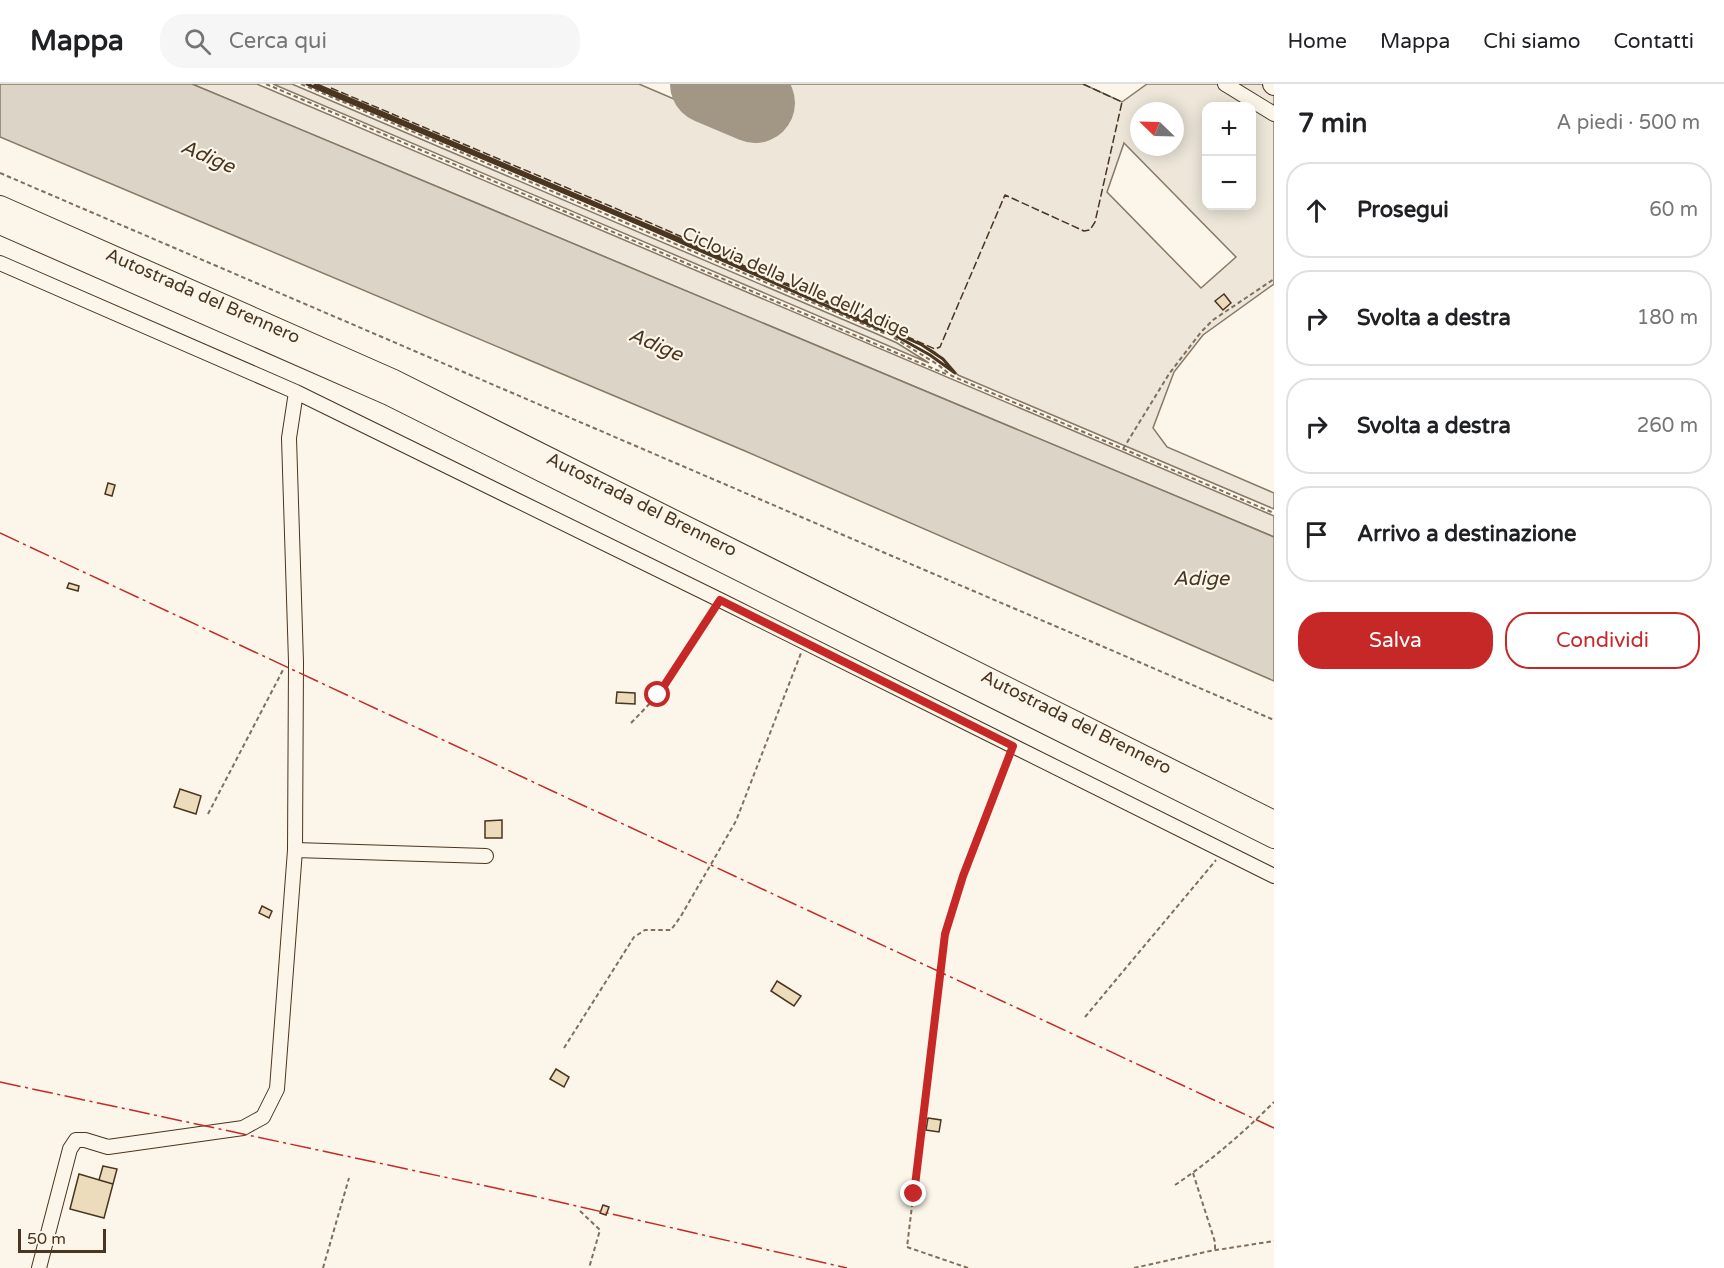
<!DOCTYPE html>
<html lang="it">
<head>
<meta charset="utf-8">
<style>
  body { margin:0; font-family:"Varela Round",sans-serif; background:#f6f6f6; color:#202124 }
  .controls { position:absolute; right:18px; top:18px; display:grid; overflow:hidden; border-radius:12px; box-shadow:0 3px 15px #0003 }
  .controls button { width:54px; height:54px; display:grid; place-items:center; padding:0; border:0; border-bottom:2px solid #e0e0e0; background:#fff; color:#202124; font:30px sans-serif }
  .compass { position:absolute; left:1130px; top:18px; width:54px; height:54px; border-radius:50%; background:#fff; box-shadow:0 3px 15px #0003; rotate:293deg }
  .scale { position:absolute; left:18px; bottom:15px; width:88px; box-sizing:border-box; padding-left:6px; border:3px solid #4a3520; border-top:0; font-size:16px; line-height:21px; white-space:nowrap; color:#4a3520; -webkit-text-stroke:4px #fbf6e9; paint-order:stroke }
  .stop { position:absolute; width:18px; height:18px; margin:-14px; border:4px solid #c62828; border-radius:50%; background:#fff }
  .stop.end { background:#c62828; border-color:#fff; box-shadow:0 2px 6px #0008 }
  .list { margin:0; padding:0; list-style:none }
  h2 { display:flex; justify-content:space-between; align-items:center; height:78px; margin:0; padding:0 24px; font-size:26px }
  h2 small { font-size:20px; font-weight:400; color:#757577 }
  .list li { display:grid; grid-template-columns:39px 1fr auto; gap:18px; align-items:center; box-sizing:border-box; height:96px; margin:0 12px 12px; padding:0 12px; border:2px solid #e0e0e0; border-radius:24px }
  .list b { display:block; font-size:22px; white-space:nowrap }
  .list em { font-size:20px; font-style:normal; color:#757577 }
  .actions { display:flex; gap:12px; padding:18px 24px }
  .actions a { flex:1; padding:14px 0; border:2px solid #c62828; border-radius:24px; text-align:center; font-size:21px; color:#c62828 }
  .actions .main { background:#c62828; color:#fff }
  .icon { flex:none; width:33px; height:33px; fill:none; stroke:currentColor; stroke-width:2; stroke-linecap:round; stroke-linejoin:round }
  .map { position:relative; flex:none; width:1274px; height:1184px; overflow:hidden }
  header { display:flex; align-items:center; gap:36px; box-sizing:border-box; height:84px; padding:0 30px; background:#fff; border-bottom:2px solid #e0e0e0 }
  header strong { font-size:28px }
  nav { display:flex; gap:33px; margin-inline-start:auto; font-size:21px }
  .search { width:420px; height:54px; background:#f6f6f6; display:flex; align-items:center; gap:15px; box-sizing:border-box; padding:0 21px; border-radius:24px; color:#757577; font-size:22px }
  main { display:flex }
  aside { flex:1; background:#fff }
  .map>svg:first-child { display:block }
  .green { fill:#ede6d9; stroke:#887966; stroke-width:1.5; fill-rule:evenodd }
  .water { fill:#dcd4c6; stroke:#887966; stroke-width:1.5 }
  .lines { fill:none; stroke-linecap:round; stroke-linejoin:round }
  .runway { stroke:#a29684; stroke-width:80 }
  .building { fill:#ecdcbc; stroke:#4a3520; stroke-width:1.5 }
  .minor-casing { stroke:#4a3520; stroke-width:16 }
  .highway-casing { stroke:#4a3520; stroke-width:22 }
  .path { stroke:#7f6f5c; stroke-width:2; stroke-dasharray:4.5 3; stroke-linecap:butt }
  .minor { stroke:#fbf6e9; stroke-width:14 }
  .highway { stroke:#fbf6e9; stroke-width:20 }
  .fence { stroke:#4a3520; stroke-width:1.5; stroke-dasharray:8 3; stroke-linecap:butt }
  .wall { stroke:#4a3520; stroke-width:3 }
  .power { stroke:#c62828; stroke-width:1.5; stroke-dasharray:21 4.5 3 4.5; stroke-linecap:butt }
  .route { stroke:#c62828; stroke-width:8 }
  .labels { text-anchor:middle; stroke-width:4.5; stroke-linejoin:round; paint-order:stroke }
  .street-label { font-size:18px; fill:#4a3520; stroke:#fbf6e9 }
  .water-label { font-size:20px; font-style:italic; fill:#4a3520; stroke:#fbf6e9 }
</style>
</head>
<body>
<header>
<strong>Mappa</strong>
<div class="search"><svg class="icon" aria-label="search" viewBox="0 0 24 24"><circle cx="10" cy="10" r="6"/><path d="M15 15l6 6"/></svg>Cerca qui</div>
<nav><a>Home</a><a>Mappa</a><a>Chi siamo</a><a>Contatti</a></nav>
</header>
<main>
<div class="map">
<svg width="1274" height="1184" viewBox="0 0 1274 1184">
  <rect width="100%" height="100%" fill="#fbf6e9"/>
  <path class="green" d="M192,0h65l1017,432v21z
    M273,0h19l585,250 20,9 32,20z
    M315,0h324l105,45 19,-45h320l39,18 25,-18h73l54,33v167l-71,51 -29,37 -21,56 14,19 107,46v16l-316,-134 -23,-23 -13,-7 -221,-98zM1206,22h46v100h-46zM1139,27h36v36h-36zM1124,59l112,114 -35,31 -94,-96z
    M1230,0h32l12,8v19z"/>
  <path class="water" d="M0,0h192l1082,453v144l-529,-230 -745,-314z"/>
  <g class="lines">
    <path class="runway" d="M710,0l45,19"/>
  </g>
  <path class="building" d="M1224,210l7,9 -8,7 -8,-9z
    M108,399l7,2 -3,11 -7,-2z
    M69,499l10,3 -1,5 -11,-3z
    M617,608l18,1v11l-19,-1z
    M180,705l21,7 -5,18 -22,-7z
    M502,736v18h-17v-17z
    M262,822l10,5 -3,7 -10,-5z
    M777,897l24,15 -7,10 -23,-15z
    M556,985l13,8 -5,10 -14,-8z
    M928,1034l13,2 -2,12 -13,-2z
    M103,1082l14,3 -4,15 -14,-4z
    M79,1090l34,10 -9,34 -34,-9z
    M603,1121l6,2 -3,8 -6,-2z"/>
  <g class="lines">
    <g class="minor-casing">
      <path id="minor" d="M1225,0l49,30
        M0,179l296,129 424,208 554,276
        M295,766l191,6
        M39,1184l31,-119 6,-9h9l23,7 135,-19 20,-11 14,-28 18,-239 1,-188 -7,-224 7,-46"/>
    </g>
    <g class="highway-casing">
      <g id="highway">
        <path d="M1273,0l1,1"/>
        <path id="s1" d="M0,122l394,174 880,441"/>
        <path d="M0,140l389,171 885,443"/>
      </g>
    </g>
    <path class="path" d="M266,0l680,290
      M301,0l590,252 46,28 15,12 322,137
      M0,89l1274,547
      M1123,365l46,-75 32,-42 12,-12 61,-41
      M631,639l27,-28 56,-85
      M208,730l76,-146
      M1085,933l131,-157
      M564,964l70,-111 11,-7h26l10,-14 55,-95 65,-168
      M1193,1089l22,69v8
      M1175,1101c36,-24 69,-53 99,-83
      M580,1127l20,19 -11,38
      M323,1184l26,-90
      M968,1184l-61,-21 38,-313 18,-58 45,-119
      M1134,1184l76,-17 64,-10"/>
    <use href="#minor" class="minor"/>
    <use href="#highway" class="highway"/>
    <path class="fence" d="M331,4l324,137 280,124 5,-2 65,-152 79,36 6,-1 5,-8 27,-120 -39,-18"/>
    <path class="wall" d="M307,0l332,140 257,112 34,19 25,18 -12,-14 -21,-14 -111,-50 -496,-211"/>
    <path class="power" d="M0,449l1274,595
      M0,998l533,114 314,72"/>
  </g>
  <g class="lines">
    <path class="route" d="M658,611l62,-95 293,146 -50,130 -18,58 -31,260"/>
  </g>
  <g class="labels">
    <g class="street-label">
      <text transform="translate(796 198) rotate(24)" y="6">Ciclovia della Valle dell'Adige</text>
      <text dy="6" stroke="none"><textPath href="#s1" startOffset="222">Autostrada del Brennero</textPath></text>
      <text dy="6" stroke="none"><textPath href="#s1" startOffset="708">Autostrada del Brennero</textPath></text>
      <text dy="6" stroke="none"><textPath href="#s1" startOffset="1194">Autostrada del Brennero</textPath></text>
    </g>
    <g class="water-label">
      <text transform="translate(208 72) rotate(23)" y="7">Adige</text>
      <text transform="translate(656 260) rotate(23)" y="7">Adige</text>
      <text x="1201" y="501">Adige</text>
    </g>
  </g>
</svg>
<div class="controls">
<button>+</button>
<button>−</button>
</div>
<svg class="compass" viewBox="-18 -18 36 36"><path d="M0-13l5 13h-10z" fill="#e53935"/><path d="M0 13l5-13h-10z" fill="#757577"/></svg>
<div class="scale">50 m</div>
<div class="stop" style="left:658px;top:611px"></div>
<div class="stop end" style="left:914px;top:1110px"></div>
</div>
<aside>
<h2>7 min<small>A piedi · 500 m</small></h2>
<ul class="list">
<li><svg class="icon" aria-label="ahead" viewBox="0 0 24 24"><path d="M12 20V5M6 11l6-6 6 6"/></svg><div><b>Prosegui</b></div><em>60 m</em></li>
<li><svg class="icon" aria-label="right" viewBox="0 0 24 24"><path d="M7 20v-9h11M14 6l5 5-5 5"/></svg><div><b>Svolta a destra</b></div><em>180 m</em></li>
<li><svg class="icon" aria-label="right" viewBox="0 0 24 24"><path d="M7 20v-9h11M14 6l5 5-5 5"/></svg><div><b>Svolta a destra</b></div><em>260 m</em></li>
<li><svg class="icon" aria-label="arrive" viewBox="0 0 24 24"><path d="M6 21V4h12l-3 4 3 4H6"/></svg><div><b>Arrivo a destinazione</b></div></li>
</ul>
<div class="actions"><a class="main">Salva</a><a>Condividi</a></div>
</aside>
</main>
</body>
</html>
